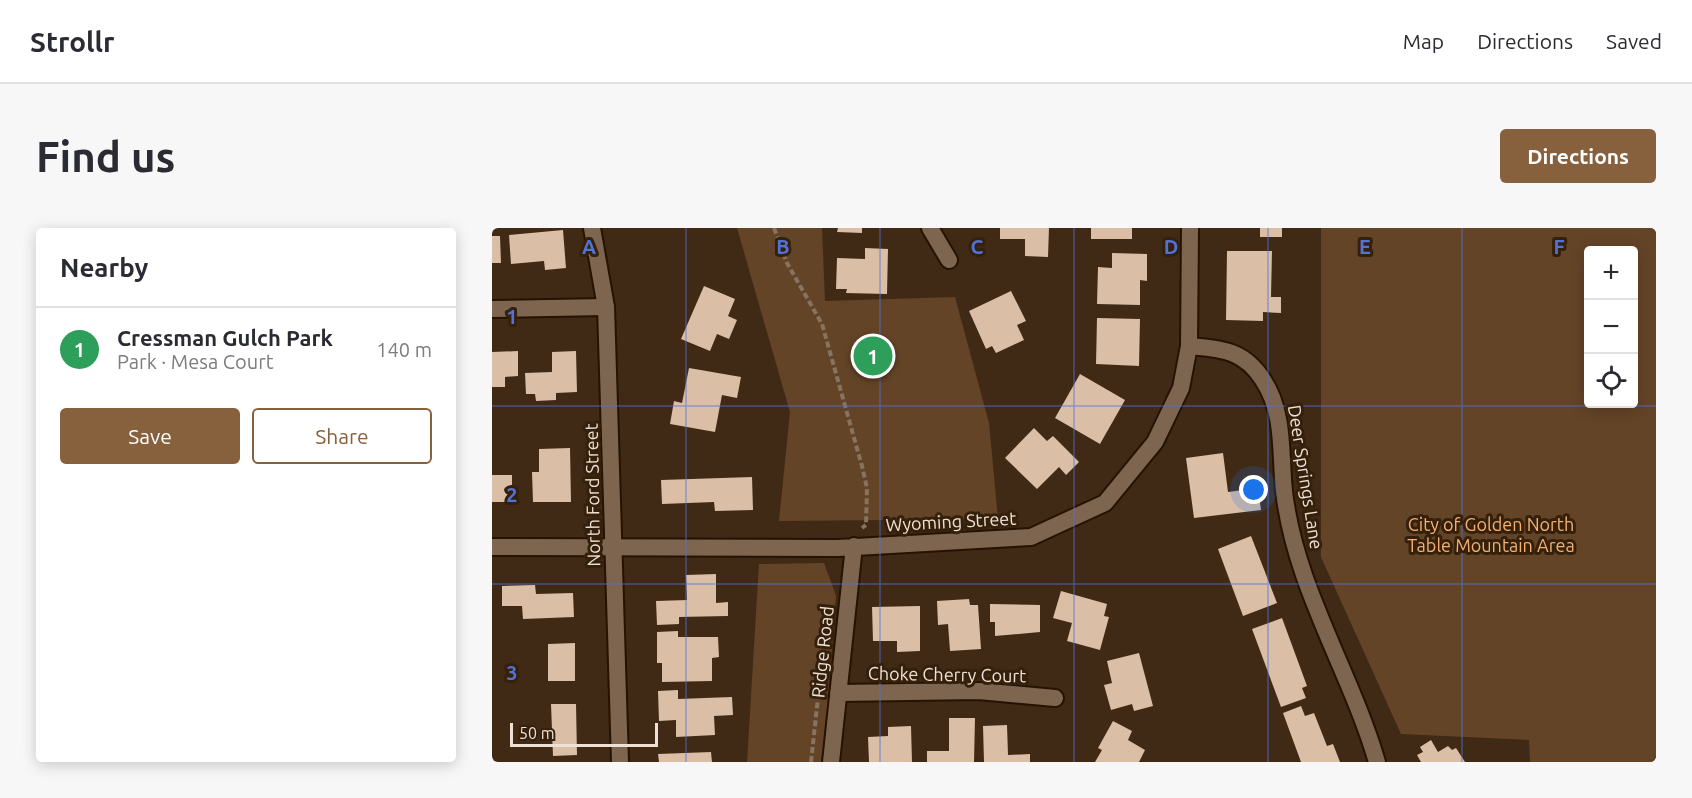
<!DOCTYPE html>
<html lang="en">
<head>
<meta charset="utf-8">
<style>
  body { margin:0; font-family:Ubuntu,sans-serif; background:#f7f7f7; color:#2b2b33 }
  .controls { position:absolute; right:18px; top:18px; display:grid; overflow:hidden; border-radius:6px; box-shadow:0 3px 15px #0003 }
  .controls button { width:54px; height:54px; display:grid; place-items:center; padding:0; border:0; border-bottom:2px solid #e1e1e2; background:#fff; color:#2b2b33; font:30px sans-serif }
  .scale { position:absolute; left:18px; bottom:15px; width:148px; box-sizing:border-box; padding-left:6px; border:3px solid #efe0d4; border-top:0; font-size:16px; line-height:21px; white-space:nowrap; color:#efe0d4; -webkit-text-stroke:4px #35200b; paint-order:stroke }
  .you { position:absolute; left:762px; top:262px; width:21px; height:21px; margin:-15px; border:4px solid #fff; border-radius:50%; background:#1a73e8; box-shadow:0 0 0 9px #1a73e833 }
  .badge { display:grid; place-items:center; width:39px; height:39px; border-radius:50%; background:#87603d; color:#fff; font-size:20px; font-weight:700 }
  .pin { position:absolute; translate:-50% -50%; border:3px solid #fff; box-shadow:0 2px 6px #0006 }
  .list { margin:0; padding:0; list-style:none }
  h2 { display:flex; justify-content:space-between; align-items:center; height:78px; margin:0; padding:0 24px; font-size:26px }
  h2 small { font-size:20px; font-weight:400; color:#7c7c81 }
  .list li { display:grid; grid-template-columns:39px 1fr auto; gap:18px; align-items:center; box-sizing:border-box; height:84px; padding:0 24px; border-top:2px solid #e1e1e2 }
  .list b { display:block; font-size:22px; white-space:nowrap }
  .list p { margin:0; font-size:20px; white-space:nowrap; color:#7c7c81 }
  .list em { font-size:20px; font-style:normal; color:#7c7c81 }
  .actions { display:flex; gap:12px; padding:18px 24px }
  .actions a { flex:1; padding:14px 0; border:2px solid #87603d; border-radius:6px; text-align:center; font-size:21px; color:#87603d }
  .actions .main { background:#87603d; color:#fff }
  .icon { flex:none; width:33px; height:33px; fill:none; stroke:currentColor; stroke-width:2; stroke-linecap:round; stroke-linejoin:round }
  .map { position:relative; flex:none; width:1164px; height:534px; overflow:hidden; border-radius:6px }
  header { display:flex; align-items:center; gap:36px; box-sizing:border-box; height:84px; padding:0 30px; background:#fff; border-bottom:2px solid #e1e1e2 }
  header strong { font-size:28px }
  nav { display:flex; gap:33px; margin-inline-start:auto; font-size:21px }
  .intro { display:flex; align-items:center; justify-content:space-between; box-sizing:border-box; height:144px; padding:0 36px }
  h1 { margin:0; font-size:42px }
  .button { padding:15px 27px; border-radius:6px; background:#87603d; color:#fff; font-size:21px; font-weight:700 }
  main { display:flex; gap:36px; padding:0 36px }
  aside { flex:1; background:#fff; border-radius:6px; box-shadow:0 3px 15px #0003 }
  .map>svg:first-child { display:block }
  .green { fill:#644427; fill-rule:evenodd }
  .building { fill:#dabea6 }
  .lines { fill:none; stroke-linecap:round; stroke-linejoin:round }
  .minor-casing { stroke:#261200; stroke-width:20 }
  .tertiary-casing { stroke:#261200; stroke-width:20 }
  .path { stroke:#867361; stroke-width:4; stroke-dasharray:6 3; stroke-linecap:butt }
  .minor { stroke:#7e654f; stroke-width:16 }
  .tertiary { stroke:#7e654f; stroke-width:16 }
  .grid { fill:none; stroke:#5272d7; stroke-width:1.5; stroke-opacity:0.55 }
  .labels { text-anchor:middle; stroke-width:6; stroke-linejoin:round; paint-order:stroke }
  .street-label { font-size:18px; fill:#efe0d4; stroke:#35200b }
  .park-label { font-size:18px; fill:#f5b070; stroke:#35200b }
  .grid-label { font-size:20px; text-anchor:middle; font-weight:bold; fill:#5272d7; stroke:#35200b; stroke-width:6; stroke-linejoin:round; paint-order:stroke }
</style>
</head>
<body>
<header>
<strong>Strollr</strong>
<nav><a>Map</a><a>Directions</a><a>Saved</a></nav>
</header>
<div class="intro"><h1>Find us</h1><a class="button">Directions</a></div>
<main>
<aside>
<h2>Nearby<small></small></h2>
<ul class="list">
<li><span class="badge" style="background:#2e9e5b">1</span><div><b>Cressman Gulch Park</b><p>Park · Mesa Court</p></div><em>140 m</em></li>
</ul>
<div class="actions"><a class="main">Save</a><a>Share</a></div>
</aside>
<div class="map">
<svg width="1164" height="534" viewBox="0 0 1164 534">
  <rect width="100%" height="100%" fill="#402a15"/>
  <path class="green" d="M245,0h85l3,73 130,-4 34,126 9,96 -219,2 11,-109z
    M829,0h335v534h-126l-1,-22 -128,-6 -80,-177zM1096,22h46v154h-46z
    M332,335l12,33 -13,166h-76l12,-198z"/>
  <path class="building" d="M346,0h24v5l-25,-1z
    M508,0h49l-1,29 -23,-1v-17h-25z
    M599,0h41v11h-41z
    M768,0h22v9h-22z
    M71,2l3,38 -21,2 -1,-9 -33,3 -2,-29z
    M0,8h8l1,27h-9z
    M373,20l23,1 -1,45 -41,-1 1,-4h-11l1,-31 28,1z
    M735,23h45l-1,46h10v16l-18,-1v9l-37,-1z
    M620,25l35,1v27l-7,-1v25l-43,-1 1,-37 14,1z
    M212,58l31,13 -7,17 9,4 -8,19 -12,-5 -7,17 -29,-12z
    M519,63l15,30 -9,4 7,15 -28,13 -4,-7 -6,3 -17,-38z
    M605,90l43,1 -1,47 -43,-2z
    M26,123v25l-13,1v10h-13v-35z
    M84,123l1,41 -21,1v7l-20,1 -1,-7h-9l-1,-21 27,-1v-20z
    M197,140l52,9 -4,21 -15,-3 -7,37 -45,-8 4,-23 8,2z
    M588,146l45,26 -25,44 -45,-26z
    M542,200l13,13 6,-5 26,26 -13,13 -7,-8 -22,22 -32,-31z
    M78,220l1,54h-38l-1,-30h7v-23z
    M731,225l5,39 30,-4 3,22 -67,8 -8,-60z
    M0,247h20v27h-20z
    M260,249l1,33 -38,1 -1,-9 -52,2 -1,-24z
    M759,308l26,67 -34,13 -25,-67z
    M224,346v29l12,-1v14l-49,1v7l-22,1 -1,-24 31,-1 -1,-25z
    M43,357l1,9 37,-1 1,24 -51,2 -1,-13h-20v-20z
    M569,363l46,13 -3,12 5,1 -9,33 -33,-9 5,-18 -19,-5z
    M477,371l1,6h8l3,44 -31,2 -2,-27 -10,1 -1,-24z
    M498,376l50,1v27l-45,4v-14h-5z
    M428,378v45l-23,1v-11h-24l-1,-34z
    M790,390l25,68 -5,2 4,10 -25,9 -29,-78z
    M186,403v6h40l1,20 -7,1v23l-50,1v-19h-5v-31z
    M83,415v38h-27v-37z
    M647,425l14,53 -19,5 -2,-7 -21,6 -7,-25 8,-2 -5,-22z
    M186,462v9l54,-2 1,18 -19,1 1,19 -39,2v-17l-17,1 -1,-30z
    M59,476h25l1,51 -24,1z
    M809,478l4,10 9,-3 13,33 6,-2 7,18h-39l-18,-49z
    M457,490h26l-1,44h-47v-11h22z
    M621,493l19,10 -4,9 17,10 -6,12h-44l7,-12 -4,-2z
    M515,497l1,30 22,-1v8h-46l-1,-36z
    M419,498l1,36h-43l-1,-25 20,-1v-9z
    M939,512l7,12 10,-6 4,4 4,-2 9,14h-44l-4,-7 6,-3 -3,-5z
    M219,524l1,10h-53l-1,-8z"/>
  <g class="lines">
    <g class="minor-casing">
      <path id="minor" d="M438,0l19,32
        M0,81l114,-2
        M697,118c33,3 55,4 74,34 22,33 17,73 21,111 11,96 66,179 93,271
        M0,319l346,1 193,-11 74,-34 50,-61 26,-54 8,-42 1,-118
        M346,465l141,-2 76,7
        M339,534l23,-216"/>
    </g>
    <g class="tertiary-casing">
      <path id="tertiary" d="M100,0l14,79 14,455"/>
    </g>
    <path class="path" d="M282,0l13,35 35,61 40,142 5,22 -1,37 -4,3
      M319,534l10,-92"/>
    <use href="#minor" class="minor"/>
    <use href="#tertiary" class="tertiary"/>
  </g>
  <path class="grid" d="M194,0v534M388,0v534M582,0v534M776,0v534M970,0v534M0,178h1164M0,356h1164"/>
  <g class="labels">
    <g class="street-label">
      <text transform="translate(813 249) rotate(81)" y="6">Deer Springs Lane</text>
      <text transform="translate(101 267) rotate(-91)" y="6">North Ford Street</text>
      <text transform="translate(459 294) rotate(-3)" y="6">Wyoming Street</text>
      <text transform="translate(331 424) rotate(-84)" y="6">Ridge Road</text>
      <text transform="translate(455 447) rotate(1)" y="6">Choke Cherry Court</text>
    </g>
    <g class="park-label">
      <text x="999" y="303">City of Golden North<tspan x="999" dy="21">Table Mountain Area</tspan></text>
    </g>
  </g>
  <g class="grid-label">
    <text x="97" y="26">A</text>
    <text x="291" y="26">B</text>
    <text x="485" y="26">C</text>
    <text x="679" y="26">D</text>
    <text x="873" y="26">E</text>
    <text x="1067" y="26">F</text>
    <text x="20" y="96">1</text>
    <text x="20" y="274">2</text>
    <text x="20" y="452">3</text>
  </g>
</svg>
<div class="controls">
<button>+</button>
<button>−</button>
<button><svg class="icon" aria-label="locate" viewBox="0 0 24 24"><circle cx="12" cy="12" r="6"/><path d="M12 2v4M12 18v4M2 12h4M18 12h4"/></svg></button>
</div>
<div class="scale">50 m</div>
<div class="you"></div>
<div class="pin badge" style="left:381px;top:128px;background:#2e9e5b">1</div>
</div>
</main>
</body>
</html>
